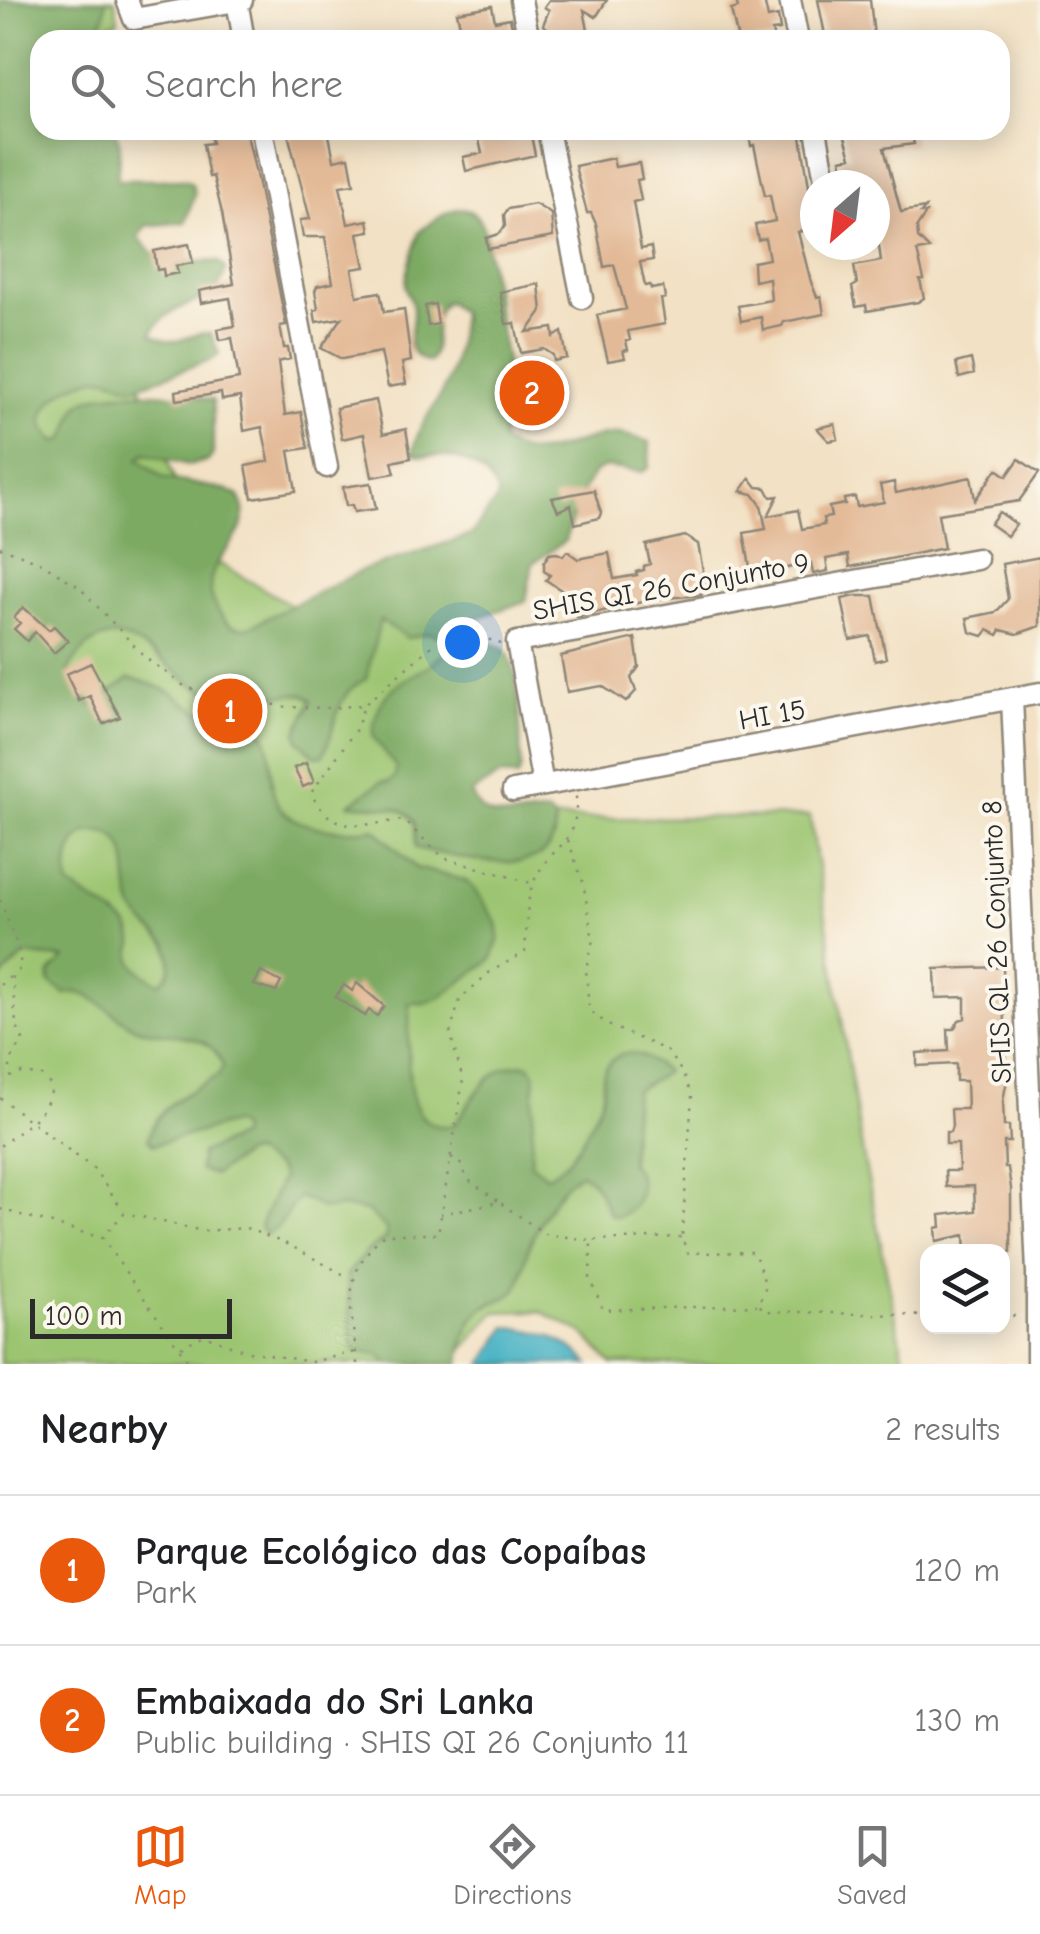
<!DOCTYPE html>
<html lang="en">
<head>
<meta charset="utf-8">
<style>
  body { margin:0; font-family:"Comic Neue",sans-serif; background:#f6f6f6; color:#202124 }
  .controls { position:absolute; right:30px; bottom:30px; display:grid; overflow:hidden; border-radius:20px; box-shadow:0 5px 25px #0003 }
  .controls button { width:90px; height:90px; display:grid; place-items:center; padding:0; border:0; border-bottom:2px solid #e0e0e0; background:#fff; color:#202124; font:50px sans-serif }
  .compass { position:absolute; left:800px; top:170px; width:90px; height:90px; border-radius:50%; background:#fff; box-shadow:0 5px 25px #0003; rotate:208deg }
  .scale { position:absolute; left:30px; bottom:25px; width:202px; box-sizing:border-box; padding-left:10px; border:5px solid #2b2b2b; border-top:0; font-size:28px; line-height:35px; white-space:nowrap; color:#2b2b2b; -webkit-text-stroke:8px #fbf7ec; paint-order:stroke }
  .you { position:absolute; left:462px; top:642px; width:35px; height:35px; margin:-25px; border:8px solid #fff; border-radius:50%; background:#1a73e8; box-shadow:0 0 0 15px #1a73e833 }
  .badge { display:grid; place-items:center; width:65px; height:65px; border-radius:50%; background:#ea580c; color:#fff; font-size:32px; font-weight:700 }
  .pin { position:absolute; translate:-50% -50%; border:5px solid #fff; box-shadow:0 2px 10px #0006 }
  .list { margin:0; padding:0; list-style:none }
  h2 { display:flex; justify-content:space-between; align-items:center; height:130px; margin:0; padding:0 40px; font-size:42px }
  h2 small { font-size:32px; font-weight:400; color:#757577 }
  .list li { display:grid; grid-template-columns:65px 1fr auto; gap:30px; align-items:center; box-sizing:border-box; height:150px; padding:0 40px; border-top:2px solid #e0e0e0 }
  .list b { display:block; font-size:38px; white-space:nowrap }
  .list p { margin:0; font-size:32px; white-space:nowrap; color:#757577 }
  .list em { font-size:32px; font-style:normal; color:#757577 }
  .icon { flex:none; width:55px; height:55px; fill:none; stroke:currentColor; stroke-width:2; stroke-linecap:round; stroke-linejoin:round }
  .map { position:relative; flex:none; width:1040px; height:1364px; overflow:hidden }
  .search { position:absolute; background:#fff; box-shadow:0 5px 25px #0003; left:30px; right:30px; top:30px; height:110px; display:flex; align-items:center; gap:25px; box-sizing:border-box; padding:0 35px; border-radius:30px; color:#757577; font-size:38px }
  .sheet { height:430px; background:#fff }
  nav { display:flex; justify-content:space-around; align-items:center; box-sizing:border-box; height:140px; border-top:2px solid #e0e0e0; background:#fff; font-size:28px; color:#757577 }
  nav a { display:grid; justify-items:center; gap:5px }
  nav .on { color:#ea580c }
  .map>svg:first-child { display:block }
  .green { fill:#9cc571; stroke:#64784e; stroke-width:2.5 }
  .forest { fill:#7daa63; stroke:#546a47; stroke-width:2.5; fill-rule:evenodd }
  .water { fill:#45b1c3; stroke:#386e77; stroke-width:2.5 }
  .building { fill:#e3ba97 }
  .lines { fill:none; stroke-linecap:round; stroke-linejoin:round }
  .minor-casing { stroke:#8e8678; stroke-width:25 }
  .path { stroke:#8e8678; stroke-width:2.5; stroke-dasharray:2.5 8; stroke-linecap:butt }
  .minor { stroke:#fff; stroke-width:20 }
  .labels { text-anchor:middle; stroke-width:8; stroke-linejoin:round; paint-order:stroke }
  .street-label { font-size:28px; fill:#2b2b2b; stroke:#fbf7ec }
</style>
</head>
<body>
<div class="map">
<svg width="1040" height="1364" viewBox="0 0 1040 1364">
  <rect width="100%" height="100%" fill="#fbf7ec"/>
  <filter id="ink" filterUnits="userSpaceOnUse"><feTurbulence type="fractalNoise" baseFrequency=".01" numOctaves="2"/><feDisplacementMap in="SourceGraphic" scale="20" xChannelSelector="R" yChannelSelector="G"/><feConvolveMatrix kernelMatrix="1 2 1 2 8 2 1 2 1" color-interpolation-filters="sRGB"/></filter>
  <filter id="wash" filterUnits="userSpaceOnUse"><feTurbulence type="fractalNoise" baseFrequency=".0048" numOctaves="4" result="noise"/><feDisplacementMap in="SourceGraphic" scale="40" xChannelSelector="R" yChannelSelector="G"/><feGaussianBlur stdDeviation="2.25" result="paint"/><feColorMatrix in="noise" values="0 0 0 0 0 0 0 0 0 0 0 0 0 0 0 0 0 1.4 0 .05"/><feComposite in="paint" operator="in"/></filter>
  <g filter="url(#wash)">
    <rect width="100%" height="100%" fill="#f2e1c4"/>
    <path class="green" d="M0,0h115l3,21 -42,19h-36v90h8l153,423 92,53 176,-20 -16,234 357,-4 53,339 42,209h-293l-28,-30 -44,-23 -45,1 -44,52h-451z"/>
    <path class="forest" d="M0,0h105c4,42 -34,40 -65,40v90h75l5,14 -3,36h68l7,4 3,10 -10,28 -40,4 -6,12c34,41 36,20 80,24l6,7c-5,40 -59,29 -73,65 34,18 34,-5 59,0l8,20 -6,5 -75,27c-13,2 -19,-6 -31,-8 -21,-3 -64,18 -64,43 0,7 7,14 12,20l9,-1c7,-11 7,-27 16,-36 22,-20 104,-9 133,-4v54l-5,7 -20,4 -43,-12 -6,6 24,19 64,12 12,6c25,48 -57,63 -18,119 7,11 13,13 26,13l116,-58 108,-35 27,-37c-4,-24 -31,-39 -54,-42 -12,-2 -21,3 -31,-3 3,-26 24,-47 34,-71 9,-22 12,-46 14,-69l-14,-12c-21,15 -4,41 -18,61 -31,-9 -14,-32 -16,-53 0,-8 -6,-15 -7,-23 -1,-12 10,-41 13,-54 23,-17 50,-41 65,-3l23,140 -5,72c34,27 72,-3 109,-7 12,-2 27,5 39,8l-1,25 -7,5 -37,-5 -11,5 -15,25 -14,44 -32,22 -7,38 -64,22 -4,8c14,10 32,8 45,18 19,13 17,96 18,119l-3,9 -17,-2 -30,18c14,37 48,20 76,20l7,5c11,71 -103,37 -138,30 -1,-8 0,-19 -2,-26 -9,-21 -47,-14 -64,-18l31,-22h8l6,-5 1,-10 -23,-31c3,-57 41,-53 74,-85l-1,-9c-19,-16 -20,-6 -39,-4l-27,-18 -14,59c-35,17 -27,46 -43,76l-8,1 -16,-15 -2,-9 15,-32 -7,-5c-28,-4 -57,11 -84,1 -12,-3 -26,-8 -35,-16 -40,-34 -82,-73 -118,-9l23,35 38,-28c15,3 29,8 43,15 11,7 21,17 33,20 17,3 39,-5 51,8 19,21 12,50 18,74 10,37 70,37 101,34l41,39 48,12 8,6 25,37 2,14 -7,22 -53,39 -15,5h-15c3,31 -16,136 45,122 20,-27 36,-65 75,-60l6,9 -4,89 15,13c25,-8 45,-51 55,-75 5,-10 -1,-22 4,-31 17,-30 42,-14 60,1 -8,11 -20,11 -30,20l-5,72c18,20 12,42 -12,54l-8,-2c-9,-17 -12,-33 -29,-42 -22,9 -45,54 -53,77 -4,12 -4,26 -11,38 -7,10 -15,11 -26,16 -24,9 -28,38 -32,60h-70l-10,-9 -23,-4 -4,-5 -5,-71 18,-22 22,-16 -1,-8 -19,-18 -26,-4 -17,2 -24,-12c-15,12 -15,31 -35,37l-5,-8 22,-49 -5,-9 -24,-15 -8,1 -31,21 -15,-5 2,-17 40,-17 -2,-9 -7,-4 -79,22 -5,-6c9,-36 42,-46 71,-64l4,-8c-11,-40 -60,-28 -89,-40 -21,-9 -45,-42 -68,-33l-17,-12 1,-9 15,-15 -40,-3 -25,24zM86,832c55,-7 34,49 48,77 7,13 23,25 33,35 5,16 7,29 -8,39 -49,-26 -14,-30 -31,-57 -6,-9 -48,-32 -59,-41 -3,-19 0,-41 17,-53z"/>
    <path class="water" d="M507,1327c33,3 60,12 82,37h-107z"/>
    <g id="blocks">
      <path class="building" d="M549,0h58l-11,17 -12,-7 6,30h-31l-1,-4 -15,-11 6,-15 -5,-3z
        M736,0h28l4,18 10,-2 2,14 -8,1 2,9h-36l-7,-30 7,-2z
        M818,0h52l4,36 -48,4z
        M492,6l3,15 15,-3 5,21 -52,1 -6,-28z
        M209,130h37l10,44 30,151 -6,1 4,22h4l2,11 -12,3 7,53 16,-3 7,36 -19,3 7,40 -44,7 -6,-32 23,-5 -7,-34 -18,4 -4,-34 -18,3 -1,-7 -44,7 -1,-9 63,-12 -7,-41 -12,2 -2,-11 17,-3 -5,-28 -29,5 -2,-12 35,-7 -12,-71 -9,-37 -4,1 -6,-33 9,-1z
        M287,130h41l6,30 15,-3 5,27 -14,2 8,38 20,-4 2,11 -12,2 7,34 -13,2 5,27 23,-4 4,20 20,-3 7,52 -9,2 4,21 -18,3 -7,-35 -39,7 -21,-11 21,-30 -26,4 -2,-12 4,-1 -3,-18 2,-5 16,-3 -8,-46h-22l-3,-17 10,-1z
        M488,130h42l5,25 -69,16 -3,-14 19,-4 -5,-21z
        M748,130h52l10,63h5v35l-17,4 13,50 6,15 4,-1 3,18 -40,8 -2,4 -19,4 -2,-13 -20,4 -3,-15 33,-6 -2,-22 -15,3 -1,-19 16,-3 -4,-21 -7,2 -3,-15 20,-4 -5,-26 -5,1 -11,-51 -3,1z
        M843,130h68l3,14 -30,4 17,64 24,-4 -4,5h5l-9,14 1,11 11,11 -12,2 7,28 -4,1 4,18 -6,4 -51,9 -1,-6 -10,2 -4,-20 5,-3 -3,-18 27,-5 -6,-44v-32h-29l-5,-26 10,-2z
        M613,158l2,9 24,-4 3,16 -5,1 4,20 -8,2 8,47 10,-2 2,13 -13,2 5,24 5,-1 1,4 12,-2 2,11 -4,1 4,25 -37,7 2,9 -4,1 2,9 -5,1 2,7 -17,3 -11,-46 29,-6 -12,-44 -10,2 -8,-43 -5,-11h-4l-12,-47z
        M535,204l16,10 2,23 -65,12 -2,-11 13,-4 6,-8 -1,-11 4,-6z
        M189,244l4,19 -17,3 2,7 -14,3 -1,-7 -6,1 -3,-19z
        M539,284l3,27 -15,21 26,-4 1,9 8,-5 5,26 -13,3 -1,-6 -9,-6 -23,4 -6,-30 -9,1 -6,-32z
        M435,304l3,20 -10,2 -3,-20z
        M971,359l3,15 -15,4 -3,-15z
        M376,400l7,34 23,-5 5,29 -19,4 3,11 -23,4 -8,-43 -22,5 -6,-31z
        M835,424l3,15 -9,2 -12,-13z
        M1019,459l20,14 -20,28 -81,13 6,34 -94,19 -2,-12 -22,4 2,12 -15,3 -2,-11 -52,11 -8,-2 -7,-39 22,-4 -5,-24 -8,-11 -12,-3 9,-13 7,9 9,1 5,9 7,-1 -10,20 30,-6 4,19 22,-4 -1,-7 8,-1 -2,-10 16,-3 -1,-5 11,-2 2,10 27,-5 -4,-17 14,-3 2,11 75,-16 4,23 22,-31 10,7z
        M371,483l5,26 -22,3 -2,-7 -6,1 -3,-19z
        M594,490l7,23 -2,5 -24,6 -4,-19 -13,6 -6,-13z
        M999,512l17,12 -9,12 -17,-12z
        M685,536l13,8 5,27 -5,7 10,7 -7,10 -46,4 -78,18 -1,-10 -12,-8 3,-5 -21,-14 4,-5 -6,-4v-9l5,-8 8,-1 6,3 4,-5 11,8 31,-6 5,26 23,-4 -1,-3 8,-2v-4l6,-2 -4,-19z
        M1040,557v69l-23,8 -16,-4 -3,5 -10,-5 -5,6 -13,-4 -3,-14 29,-6 12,-13 -6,-35z
        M856,596h18l12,62 -11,3 -5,-25 -20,4 -8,-41z
        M23,607l26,23 5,-4 14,15 -14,12 -19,-21 -8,9 -13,-12 6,-6 -6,-5z
        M635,638l4,29 -8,11 5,13 -10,11 -24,-16 -35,6 -6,-36z
        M91,663l29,54 -17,7 -13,-28 -11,5 -13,-27z
        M306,763l8,19 -11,5 -9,-19z
        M1003,967l4,113 -4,21 1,25h5l1,16h-6l1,26h3l3,20v64h-45l-1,-17 -28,6 -1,-13 5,-1 -1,-12 35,-4 -1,-25 -28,1 -1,-16h14l-1,-27h-12v-12h4l2,-6 -1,-17h16l-1,-28h-10v-17l-39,2v-13l32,-2 -1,-22h6l5,-9 6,-2v-21l-29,1 -1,-29z
        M261,972l20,10 -5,10 -22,-7z
        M357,983l27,23 -7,10 -8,-6 -4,6 -30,-19 9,-12 8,6z"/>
    </g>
  </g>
  <g filter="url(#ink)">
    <use href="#blocks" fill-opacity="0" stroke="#8e8678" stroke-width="2.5"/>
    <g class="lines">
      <g class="minor-casing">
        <path id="minor" d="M127,0l7,19 108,-19
          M521,0l8,40
          M790,0l8,40
          M237,1l7,39
          M262,130l65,337
          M548,130l34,168
          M816,130l10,55
          M1012,698l25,575v91
          M543,785l-26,-143 460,-83
          M513,791l527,-98"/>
      </g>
      <path class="path" d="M0,547l42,16 37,24 66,70 42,31 100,19 44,1 31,-3
        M501,644l-27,-10 -40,10 -70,61 -7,23 -46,65c20,42 51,32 92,27l41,38 87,25
        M568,840l15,42 10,58 -7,29 3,41 19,15 58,25 16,22 10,24 -10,141 5,16 67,-1 12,34 -8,19 11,6 159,5
        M0,900l19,50 2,18 -9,8c4,23 -1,44 11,64l-13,22v12
        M0,985l10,-8
        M0,1080l22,-7 21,3 9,11c-5,29 -31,42 -52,59
        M0,1098l94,71 29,41
        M451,1157l11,8 5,14 31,22
        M0,1209l102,29 88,126
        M440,1214l59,-12 46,32 45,6
        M681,1237l-90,3 -1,38 13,32 154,-5
        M102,1238l22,-25 79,18 43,-3 43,17 61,33
        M1002,1318l20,-4
        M181,1347l23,-12 39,15 68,12 44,-10
        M357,1364c-5,-58 -19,-86 27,-130h54l25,-154 -13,-47 10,-34 30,-27 35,-20c2,-22 0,-54 10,-73 21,-41 43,-29 41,-84"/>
      <use href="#minor" class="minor"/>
    </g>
  </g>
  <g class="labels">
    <g class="street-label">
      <text transform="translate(671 586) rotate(-10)" y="10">SHIS QI 26 Conjunto 9</text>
      <text transform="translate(772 714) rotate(-10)" y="10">HI 15</text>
      <text transform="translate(996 942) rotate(-92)" y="10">SHIS QL 26 Conjunto 8</text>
    </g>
  </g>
</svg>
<div class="controls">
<button><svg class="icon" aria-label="layers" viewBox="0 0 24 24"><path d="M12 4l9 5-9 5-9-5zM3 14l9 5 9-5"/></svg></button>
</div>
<svg class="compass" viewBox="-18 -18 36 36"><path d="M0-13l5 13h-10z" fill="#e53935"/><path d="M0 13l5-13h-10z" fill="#757577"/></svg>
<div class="scale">100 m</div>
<div class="you"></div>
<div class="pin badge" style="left:230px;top:711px">1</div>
<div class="pin badge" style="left:532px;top:393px">2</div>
<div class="search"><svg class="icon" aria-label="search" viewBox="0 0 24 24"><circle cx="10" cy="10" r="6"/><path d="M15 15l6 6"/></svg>Search here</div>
</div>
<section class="sheet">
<h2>Nearby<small>2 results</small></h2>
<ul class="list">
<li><span class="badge">1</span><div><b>Parque Ecológico das Copaíbas</b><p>Park</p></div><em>120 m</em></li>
<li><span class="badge">2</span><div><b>Embaixada do Sri Lanka</b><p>Public building · SHIS QI 26 Conjunto 11</p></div><em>130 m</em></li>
</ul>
</section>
<nav>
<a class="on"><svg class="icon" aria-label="map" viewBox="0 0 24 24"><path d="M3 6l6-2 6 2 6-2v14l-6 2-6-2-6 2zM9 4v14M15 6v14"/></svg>Map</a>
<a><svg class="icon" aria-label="directions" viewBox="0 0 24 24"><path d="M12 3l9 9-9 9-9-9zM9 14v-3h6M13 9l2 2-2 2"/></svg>Directions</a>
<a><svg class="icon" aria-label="saved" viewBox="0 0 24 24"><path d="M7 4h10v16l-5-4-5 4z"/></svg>Saved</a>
</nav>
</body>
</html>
